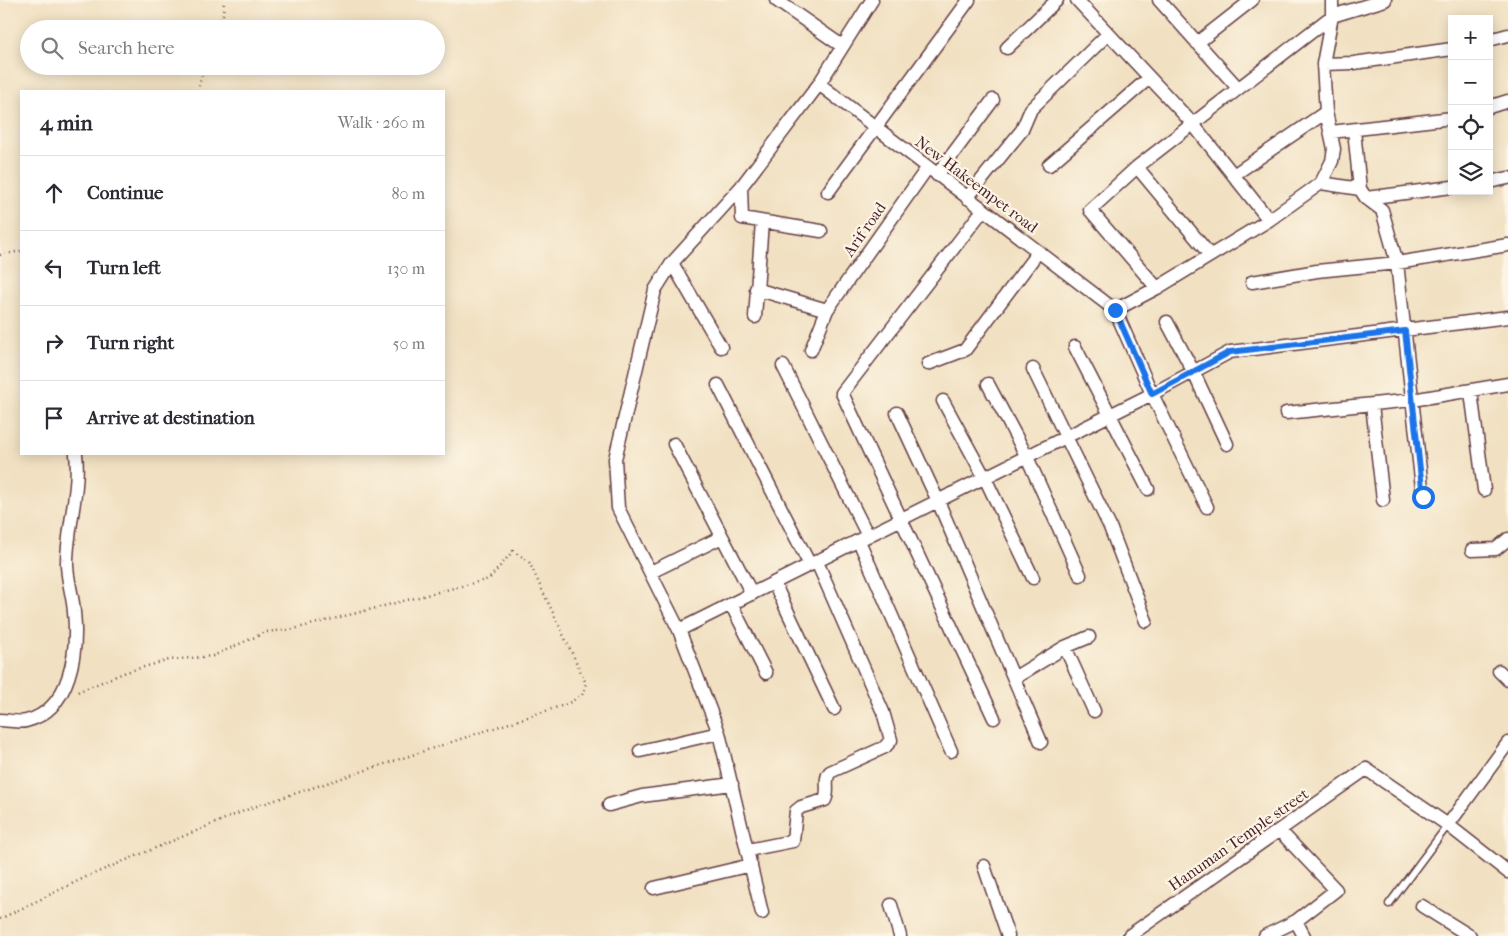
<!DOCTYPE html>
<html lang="en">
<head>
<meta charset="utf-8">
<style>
  body { margin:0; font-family:"IM FELL French Canon",serif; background:#f2f2f3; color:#2b2b33 }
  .controls { position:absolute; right:15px; top:15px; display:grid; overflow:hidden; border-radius:0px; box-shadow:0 2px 12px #0003 }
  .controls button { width:45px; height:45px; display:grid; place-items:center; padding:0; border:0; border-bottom:1px solid #e1e1e2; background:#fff; color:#2b2b33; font:25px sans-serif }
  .stop { position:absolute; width:15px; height:15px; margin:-11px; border:4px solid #1a73e8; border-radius:50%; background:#fff }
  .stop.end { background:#1a73e8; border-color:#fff; box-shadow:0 1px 5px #0008 }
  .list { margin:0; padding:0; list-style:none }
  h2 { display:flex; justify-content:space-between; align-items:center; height:65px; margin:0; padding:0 20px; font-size:21px }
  h2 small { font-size:16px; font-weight:400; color:#7c7c81 }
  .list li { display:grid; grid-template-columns:32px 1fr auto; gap:15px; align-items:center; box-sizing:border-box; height:75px; padding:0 20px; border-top:1px solid #e1e1e2 }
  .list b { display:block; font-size:19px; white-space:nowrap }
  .list em { font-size:16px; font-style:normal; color:#7c7c81 }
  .icon { flex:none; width:28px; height:28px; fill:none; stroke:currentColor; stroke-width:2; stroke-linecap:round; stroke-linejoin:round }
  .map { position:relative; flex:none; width:1508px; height:936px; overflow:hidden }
  .search { position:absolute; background:#fff; box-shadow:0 2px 12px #0003; left:20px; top:20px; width:425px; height:55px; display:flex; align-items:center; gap:12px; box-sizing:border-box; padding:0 18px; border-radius:28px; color:#7c7c81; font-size:19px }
  .panel { position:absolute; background:#fff; box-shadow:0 2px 12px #0003; left:20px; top:90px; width:425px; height:365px; border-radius:0px }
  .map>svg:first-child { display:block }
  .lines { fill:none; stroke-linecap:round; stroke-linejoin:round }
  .lane-casing { stroke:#633c42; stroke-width:9 }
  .street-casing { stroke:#633c42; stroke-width:15 }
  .path { stroke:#633c42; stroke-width:2.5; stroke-dasharray:1 4; stroke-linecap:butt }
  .lane { stroke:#fff; stroke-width:6 }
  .street { stroke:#fff; stroke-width:12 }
  .route { stroke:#1a73e8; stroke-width:6 }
  .labels { text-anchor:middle; stroke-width:4.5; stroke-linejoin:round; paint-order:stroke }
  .street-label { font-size:16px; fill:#4a1f2b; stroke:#fcf5e5 }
</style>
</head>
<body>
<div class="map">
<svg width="1508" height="936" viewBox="0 0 1508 936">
  <rect width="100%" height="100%" fill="#fcf5e5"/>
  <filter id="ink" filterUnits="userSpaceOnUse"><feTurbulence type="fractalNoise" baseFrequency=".02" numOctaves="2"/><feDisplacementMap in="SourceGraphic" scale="10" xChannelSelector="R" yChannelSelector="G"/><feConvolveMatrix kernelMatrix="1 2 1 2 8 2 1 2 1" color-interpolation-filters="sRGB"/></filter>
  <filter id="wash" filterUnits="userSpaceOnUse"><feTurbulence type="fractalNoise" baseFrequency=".0096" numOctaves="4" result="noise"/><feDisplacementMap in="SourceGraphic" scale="20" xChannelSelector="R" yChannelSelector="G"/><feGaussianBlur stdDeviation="1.12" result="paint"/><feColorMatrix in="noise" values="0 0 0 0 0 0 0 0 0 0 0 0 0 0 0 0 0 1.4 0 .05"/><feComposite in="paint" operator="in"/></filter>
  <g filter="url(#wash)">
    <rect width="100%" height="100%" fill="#f1e0c1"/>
  </g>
  <g filter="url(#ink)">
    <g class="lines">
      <g class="lane-casing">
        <path id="lane" d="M1389,904l59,-79"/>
      </g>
      <g class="street-casing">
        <path id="street" d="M776,0l66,46
          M1077,0l115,123 77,97
          M1159,0l79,88
          M1489,40l19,-5
          M1197,43l55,-43
          M1007,48l50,-48
          M1323,64l31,-1 98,-14
          M819,84l296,226 37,84 55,113
          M1489,107l19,-6
          M1354,130l6,59 6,9 16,12 15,53 26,234
          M1331,132l121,-14
          M1049,165l100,-87
          M1137,167l73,88
          M1235,174l91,-62
          M937,175l56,-75
          M1489,182l19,-4
          M1321,183l39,6
          M741,187l1,31 79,13
          M828,192l141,-192
          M967,198l55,-68 9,-21 76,-74
          M1366,198l86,-11
          M983,210l-141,183 152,325
          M672,263l49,84
          M1252,282l65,-11 80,-8 111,-18
          M1157,288l-67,-78 47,-43 195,-151 53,-16
          M756,289l71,21
          M1115,310l42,-22 112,-68 52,-37 11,-22 2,-12 -8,-37 -3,-48 9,-48v-16
          M755,317l7,-95
          M1167,322l26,49 34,73
          M1075,347l73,142
          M811,350l16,-40 101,-143
          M928,364l37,-14 73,-98
          M783,366l85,170
          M1033,369l77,158 36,94
          M988,384l39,73 53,118
          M718,385l92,180
          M1471,392l13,98
          M943,401l42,77 48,100
          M1372,405l11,95
          M897,413l41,88 103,241
          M1286,413l126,-13 96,-16
          M674,444l78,150
          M859,541l92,210
          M1472,550l24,-1 12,-10
          M651,572l71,-35
          M774,583l60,126
          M731,604l35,69
          M679,630l473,-236 78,-42 278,-35
          M1065,647l29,64
          M1499,671l9,9
          M1014,678l51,-31 24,-10
          M0,720c8,0 19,3 26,1 45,-11 52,-70 48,-109 -1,-17 -8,-35 -7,-52 1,-35 13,-72 9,-106
          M719,733l43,180
          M640,751l79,-18 -40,-103 -61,-122 -3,-49 40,-169 17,-27 69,-76 78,-103 53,-84
          M609,805l33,-9 90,-12
          M1448,825l60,-82
          M748,850l45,-9 3,-30 5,-4 24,-7c5,-10 -2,-20 5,-28l55,-25 6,-7 -8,-28 -66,-150
          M984,866l24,70
          M654,888l97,-23
          M891,905l9,31
          M1422,906l48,30
          M1296,921l8,15
          M1129,936l237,-167 82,56 60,47
          M1265,936l31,-15 40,-31 -57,-60"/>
      </g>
      <path class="path" d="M218,29l5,-15 1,-14
        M197,91l8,-25
        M0,255l21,-4
        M0,919l86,-42 165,-69 316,-104 15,-9 4,-12 -57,-121 -16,-11 -24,28 -195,50 -28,3 -53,24 -44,4 -43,12 -51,21"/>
      <use href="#lane" class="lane"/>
      <use href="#street" class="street"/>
    </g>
  </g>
  <g class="lines" filter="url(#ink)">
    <path class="route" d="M1115,310l37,84 78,-42 175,-21 18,166"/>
  </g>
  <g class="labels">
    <g class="street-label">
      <text transform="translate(977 184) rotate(37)" y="6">New Hakeempet road</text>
      <text transform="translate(864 229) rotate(-55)" y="6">Arif road</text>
      <text transform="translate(1238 839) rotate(-35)" y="6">Hanuman Temple street</text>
    </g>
  </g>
</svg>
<div class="controls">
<button>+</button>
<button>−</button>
<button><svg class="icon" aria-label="locate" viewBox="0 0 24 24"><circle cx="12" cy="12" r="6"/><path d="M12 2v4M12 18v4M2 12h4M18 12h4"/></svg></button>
<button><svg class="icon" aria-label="layers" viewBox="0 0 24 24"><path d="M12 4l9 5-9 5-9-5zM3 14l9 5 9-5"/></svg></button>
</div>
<div class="stop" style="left:1423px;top:497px"></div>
<div class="stop end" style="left:1115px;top:310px"></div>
<div class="search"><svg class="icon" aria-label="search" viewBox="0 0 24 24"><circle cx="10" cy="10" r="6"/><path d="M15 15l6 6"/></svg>Search here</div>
<section class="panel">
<h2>4 min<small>Walk · 260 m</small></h2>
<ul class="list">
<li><svg class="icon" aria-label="ahead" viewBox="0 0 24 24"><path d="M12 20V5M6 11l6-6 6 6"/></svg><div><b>Continue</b></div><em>80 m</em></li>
<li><svg class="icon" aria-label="left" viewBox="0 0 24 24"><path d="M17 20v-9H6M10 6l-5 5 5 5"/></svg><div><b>Turn left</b></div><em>130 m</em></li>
<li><svg class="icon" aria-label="right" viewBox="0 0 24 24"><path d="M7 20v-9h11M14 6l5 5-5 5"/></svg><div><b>Turn right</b></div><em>50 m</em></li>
<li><svg class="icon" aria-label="arrive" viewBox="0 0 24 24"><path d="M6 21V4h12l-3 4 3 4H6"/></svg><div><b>Arrive at destination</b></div></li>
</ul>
</section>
</div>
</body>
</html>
